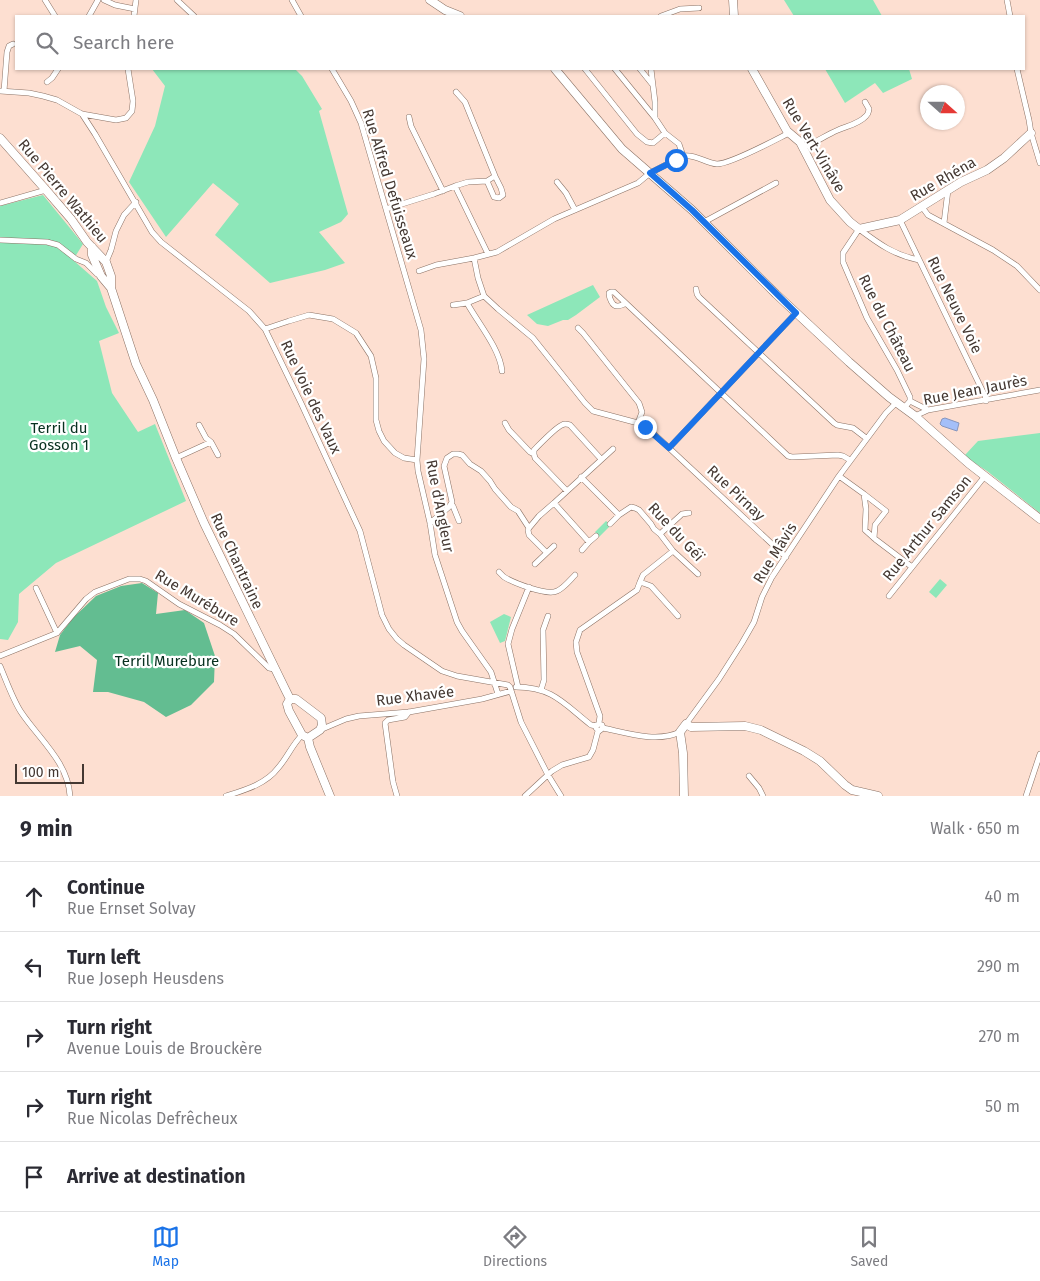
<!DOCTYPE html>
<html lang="en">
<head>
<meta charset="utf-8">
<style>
  body { margin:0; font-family:"Fira Sans",sans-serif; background:#f2f2f3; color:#2b2b33 }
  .compass { position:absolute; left:920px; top:85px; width:45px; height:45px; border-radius:50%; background:#fff; box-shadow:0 1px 4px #0004; rotate:111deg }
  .scale { position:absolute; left:15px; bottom:12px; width:69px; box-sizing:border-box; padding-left:5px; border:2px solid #443832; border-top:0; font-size:14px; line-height:18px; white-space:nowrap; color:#443832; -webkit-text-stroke:4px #fff; paint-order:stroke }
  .stop { position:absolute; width:15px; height:15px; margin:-11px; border:4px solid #1a73e8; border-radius:50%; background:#fff }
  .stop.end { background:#1a73e8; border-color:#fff; box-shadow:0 1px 5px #0008 }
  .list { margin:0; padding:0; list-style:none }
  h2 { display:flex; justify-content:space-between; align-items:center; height:65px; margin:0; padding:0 20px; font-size:21px }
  h2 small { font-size:16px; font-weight:400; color:#7c7c81 }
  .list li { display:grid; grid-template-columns:32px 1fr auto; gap:15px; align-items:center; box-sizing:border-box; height:70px; padding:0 20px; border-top:1px solid #e1e1e2 }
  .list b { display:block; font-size:19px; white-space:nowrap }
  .list p { margin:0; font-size:16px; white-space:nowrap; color:#7c7c81 }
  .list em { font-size:16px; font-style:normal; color:#7c7c81 }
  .icon { flex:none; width:28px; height:28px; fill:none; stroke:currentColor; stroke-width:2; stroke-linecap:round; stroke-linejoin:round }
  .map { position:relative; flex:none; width:1040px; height:796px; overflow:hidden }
  .search { position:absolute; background:#fff; box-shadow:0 1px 4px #0004; left:15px; right:15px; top:15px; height:55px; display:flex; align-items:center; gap:12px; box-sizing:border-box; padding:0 18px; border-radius:0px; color:#7c7c81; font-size:19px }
  .sheet { height:415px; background:#fff }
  nav { display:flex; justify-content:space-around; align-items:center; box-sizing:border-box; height:70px; border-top:1px solid #e1e1e2; background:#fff; font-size:14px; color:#7c7c81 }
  nav a { display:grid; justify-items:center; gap:2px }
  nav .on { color:#1a73e8 }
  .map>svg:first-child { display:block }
  .green { fill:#8de7b9 }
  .forest { fill:#63bd91 }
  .water { fill:#a4bff9; stroke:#8796bd }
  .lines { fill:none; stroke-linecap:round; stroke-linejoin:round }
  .street-casing { stroke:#8b7265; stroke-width:6 }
  .secondary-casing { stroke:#8b7265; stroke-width:9 }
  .street { stroke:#fff; stroke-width:5 }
  .secondary { stroke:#fff; stroke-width:8 }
  .route { stroke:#1a73e8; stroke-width:6 }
  .labels { text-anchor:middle; stroke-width:4.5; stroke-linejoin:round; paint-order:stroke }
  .street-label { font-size:15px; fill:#443832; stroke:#fff }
  .park-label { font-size:15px; fill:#083120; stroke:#fff }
</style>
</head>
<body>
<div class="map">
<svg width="1040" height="796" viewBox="0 0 1040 796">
  <rect width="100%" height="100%" fill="#fddfd1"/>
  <path class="green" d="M784,0h89l9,16h-88z
    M152,69h143l7,7 20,33 -3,2 29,103 -7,8 -22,10 26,31 -20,7 -55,13 -55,-48 24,-31 -26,-21 -47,54 -37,-55 26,-56 10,-40z
    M825,69h84l3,10 -29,14 -8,-10 -30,20z
    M43,195l40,49 -10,16 24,21 9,26 13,26 -20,8 13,52 26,39 17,-8 31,77 -130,62 -37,31 -1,28 -10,18 -8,-1v-433z
    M593,285l7,12 -24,18 -8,5h-5l-15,6 -11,-2 -10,-9z
    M1040,433v80l-53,-42 -17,-11 -5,-5 13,-14z
    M606,521l5,4 -12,12 -4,-5z
    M940,579l7,6 -11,13 -7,-6z
    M504,614l7,3 -6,24 -5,2 -10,-21z"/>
  <path class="forest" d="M142,583l16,10 -2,21 29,-4 19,13 11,33 -1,26 -23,23 -25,12 -22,-15 -36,-10h-15l4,-32 -17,-14 -25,6 5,-17 13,-17 23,-22 25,-10z"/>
  <path class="water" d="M945,418l14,5 -2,8 -15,-5 -2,-2 2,-5z"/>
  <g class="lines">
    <g class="street-casing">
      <path id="street" d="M45,0l10,16
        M104,0l11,5 20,4
        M177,0l17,16
        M292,0l9,16
        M1007,0l3,16
        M89,16l9,-16
        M134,16l2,-16
        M661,16l19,-7 19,-1
        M332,69l19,32 10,22 60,207 3,29 -7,101 1,11 12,52 5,32 22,67 5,9 29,41 7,22
        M585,69l52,65 10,8 6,1 12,-10
        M615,69l40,49
        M640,69l12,15
        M651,69l4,33v16l10,15 14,11 4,12
        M1017,69l12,51 2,13 9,30
        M47,82l5,-4 6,-9
        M0,91l29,2 14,3 14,4 25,14 34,6 10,-2 6,-7 1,-10 -5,-32
        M4,91l3,-39 2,-6 4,-2
        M456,92l9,10 30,74
        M82,114l13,20 57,98 9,10 88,69 16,18 36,74 59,128 22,84 7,14 8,10 7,6 38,26 15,5 51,9 2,2 11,35 27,53 13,21
        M409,117l2,9 32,65
        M802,148c13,-5 24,-13 36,-18 9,-4 21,-6 28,-14 3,-3 2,-3 3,-7l-4,-7
        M557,182l9,11 9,17
        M455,186l33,68
        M0,203l46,-13
        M922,207l6,8 65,35 24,16 23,24
        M386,209l48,-15 21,-8 13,-4 19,-1 7,16 5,1 4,-3 -2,-7 -6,-12 -8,5
        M900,220l85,176 1,5
        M704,222l72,-39
        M944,223l4,-33
        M0,240l47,2 11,3 18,14 10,4 11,11 4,1
        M474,258l4,20 6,18 14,13 35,29 52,65 8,8 45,12 16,11 132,123
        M106,262l5,-12 5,-19 8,-16 12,-13
        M419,271l17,-6 38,-7 23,-6 57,-33 84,-36 12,-10 33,-17c13,-2 22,7 34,8 14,0 58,-24 72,-31
        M696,289l1,5 2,3 135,126 3,2 16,3 13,10
        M467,303c11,20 33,46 35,68
        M625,304c-2,0 -4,2 -7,2 -6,1 -9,-9 -9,-13l2,-1h3l174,164 4,1 46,-2 5,1 7,4
        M453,305l14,-2 17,-7
        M578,328l5,5 56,70 3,9 -4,11
        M265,329l24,-8 20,-6 24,4 23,14 15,23 5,22v42l3,11 5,10 11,12 9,5 13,2
        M910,401l18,9
        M904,408l6,-7v-4l-13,-27 -30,-52 -24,-56v-9l16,-24c20,15 35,26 60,31
        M915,416l13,-6 112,-20
        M505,423l4,7 21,22 4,2 1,4 32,33
        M199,425l7,13 5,4
        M669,448l127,-135
        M534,454v-4c6,-6 21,-22 28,-25 3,-2 4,-1 8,0l31,34
        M176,458l35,-16 7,13
        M839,476l25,18 2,15 -1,21 10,9 37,28
        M581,477l38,38
        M864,494l22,17 -11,14 -1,13
        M554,503l35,39
        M451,504l2,2 6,15
        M430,523l19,-16 3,-5 -8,-36 3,-8 6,-4h5l4,1 8,9 11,7 9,10 5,8 16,18 7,4 11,17 -1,2 1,5 17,17
        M610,524l9,-9 12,-8 4,1 4,2 12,14 3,5 6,5 13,17 25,23
        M529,528l10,-12 15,-13 59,-54
        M660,534l22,-20 7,-1
        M582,550l7,-8 7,-6
        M535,564l19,-18
        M499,572c1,1 4,4 5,5 10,6 43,19 53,14 7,-3 13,-11 18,-16
        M640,582l11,4 27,30
        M36,588l21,45
        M889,596l96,-120
        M0,656l57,-23 29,-34 9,-7 34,-13h11l6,2 33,23 41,21 14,9 35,34 5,1
        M0,666c6,14 13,34 21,46 18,27 47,50 49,84
        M516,687c37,0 48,17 75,38l5,1
        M518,687l-10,-43 4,-15 17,-42
        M541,690l3,-10 -1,-50 5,-14
        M599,723l1,-7 -23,-64 -1,-10 4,-12 57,-40 3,-8 3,-7 30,-24
        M686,724l33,-45 23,-36 12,-21 8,-25 10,-20 67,-101 47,-63 10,-10
        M603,728l-1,-3 -2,-1 -4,1v3l3,3 4,-3c24,5 54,15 77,4
        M320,730l26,-11 13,-3 50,-4 73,-13 29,-8
        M749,776l10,12 4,8
        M226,796c19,-6 40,-12 52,-28 9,-10 14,-23 24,-33
        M397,796l-4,-14 -8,-59 3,-3 17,-3 4,-5
        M525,796l27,-25 10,-6 27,-8 4,-7 5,-19
        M1026,796l14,-42"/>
    </g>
    <g class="secondary-casing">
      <path id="secondary" d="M430,0l15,10 15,6
        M733,0l1,16
        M555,69l67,80 70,61 84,84 73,68 40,35 26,19 53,47 72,56
        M752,69l35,62 13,11 30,58 20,22 9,7 41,-9 61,-38 26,-12 17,-12 27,-25
        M0,138l46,52 25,29 16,23 19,20 5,14v12l25,76 17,36 23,58 28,65 82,168 4,8h6l25,19 1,7 -2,5 -12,8 -6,-3 -13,-24 -2,-7 3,-5
        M92,247v8l9,21 10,12
        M308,738l2,9 20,49
        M684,796l-1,-43 -3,-21 6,-8 5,3 54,-1 16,4 43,21 16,10 25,24 7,5 26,6"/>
    </g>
    <use href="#street" class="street"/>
    <use href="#secondary" class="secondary"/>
  </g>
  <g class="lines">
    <path class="route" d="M645,427l24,21 127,-135 -104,-103 -42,-37 26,-13"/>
  </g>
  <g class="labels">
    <g class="street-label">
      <text transform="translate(814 145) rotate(59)" y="5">Rue Vert-Vinâve</text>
      <text transform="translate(943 179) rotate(-30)" y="5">Rue Rhéna</text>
      <text transform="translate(390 184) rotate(73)" y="5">Rue Alfred Defuisseaux</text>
      <text transform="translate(63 191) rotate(50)" y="5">Rue Pierre Wathieu</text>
      <text transform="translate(955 305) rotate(64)" y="5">Rue Neuve Voie</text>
      <text transform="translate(887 323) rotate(63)" y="5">Rue du Château</text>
      <text transform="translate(975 390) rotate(-11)" y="5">Rue Jean Jaurès</text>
      <text transform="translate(311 397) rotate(65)" y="5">Rue Voie des Vaux</text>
      <text transform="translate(736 493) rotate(43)" y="5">Rue Pirnay</text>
      <text transform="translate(440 506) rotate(79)" y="5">Rue d'Angleur</text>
      <text transform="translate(927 528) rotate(-51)" y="5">Rue Arthur Samson</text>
      <text transform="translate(676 532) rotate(47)" y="5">Rue du Géï</text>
      <text transform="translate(775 553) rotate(-58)" y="5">Rue Mâvis</text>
      <text transform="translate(237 561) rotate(65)" y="5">Rue Chantraine</text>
      <text transform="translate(197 598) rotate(31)" y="5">Rue Murébure</text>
      <text transform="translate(415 696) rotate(-7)" y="5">Rue Xhavée</text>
    </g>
    <g class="park-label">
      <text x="59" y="433">Terril du<tspan x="59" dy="17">Gosson 1</tspan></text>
      <text x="167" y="666">Terril Murebure</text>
    </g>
  </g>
</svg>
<svg class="compass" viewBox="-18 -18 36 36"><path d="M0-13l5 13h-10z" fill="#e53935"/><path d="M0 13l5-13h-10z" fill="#7c7c81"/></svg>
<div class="scale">100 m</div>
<div class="stop" style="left:676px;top:160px"></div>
<div class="stop end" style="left:645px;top:427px"></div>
<div class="search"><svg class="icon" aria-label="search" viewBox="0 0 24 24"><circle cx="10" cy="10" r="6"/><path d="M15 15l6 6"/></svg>Search here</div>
</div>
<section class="sheet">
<h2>9 min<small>Walk · 650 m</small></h2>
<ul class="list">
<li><svg class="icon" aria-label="ahead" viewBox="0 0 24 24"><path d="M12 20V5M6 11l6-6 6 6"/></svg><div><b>Continue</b><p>Rue Ernset Solvay</p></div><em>40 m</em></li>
<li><svg class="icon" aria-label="left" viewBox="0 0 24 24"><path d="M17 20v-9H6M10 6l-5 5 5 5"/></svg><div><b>Turn left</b><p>Rue Joseph Heusdens</p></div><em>290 m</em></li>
<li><svg class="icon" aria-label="right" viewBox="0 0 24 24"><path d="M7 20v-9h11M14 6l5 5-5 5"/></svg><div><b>Turn right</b><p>Avenue Louis de Brouckère</p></div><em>270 m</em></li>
<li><svg class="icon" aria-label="right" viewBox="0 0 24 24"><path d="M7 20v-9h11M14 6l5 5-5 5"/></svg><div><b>Turn right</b><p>Rue Nicolas Defrêcheux</p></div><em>50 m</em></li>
<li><svg class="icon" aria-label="arrive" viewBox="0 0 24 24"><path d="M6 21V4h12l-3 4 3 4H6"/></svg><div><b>Arrive at destination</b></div></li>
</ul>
</section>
<nav>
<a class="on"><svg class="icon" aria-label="map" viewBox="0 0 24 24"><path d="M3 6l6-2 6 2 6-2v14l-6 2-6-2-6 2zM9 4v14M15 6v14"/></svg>Map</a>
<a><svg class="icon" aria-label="directions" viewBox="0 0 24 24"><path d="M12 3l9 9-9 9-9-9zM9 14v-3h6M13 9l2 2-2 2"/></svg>Directions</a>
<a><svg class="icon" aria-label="saved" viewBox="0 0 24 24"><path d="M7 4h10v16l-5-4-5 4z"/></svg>Saved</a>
</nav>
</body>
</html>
